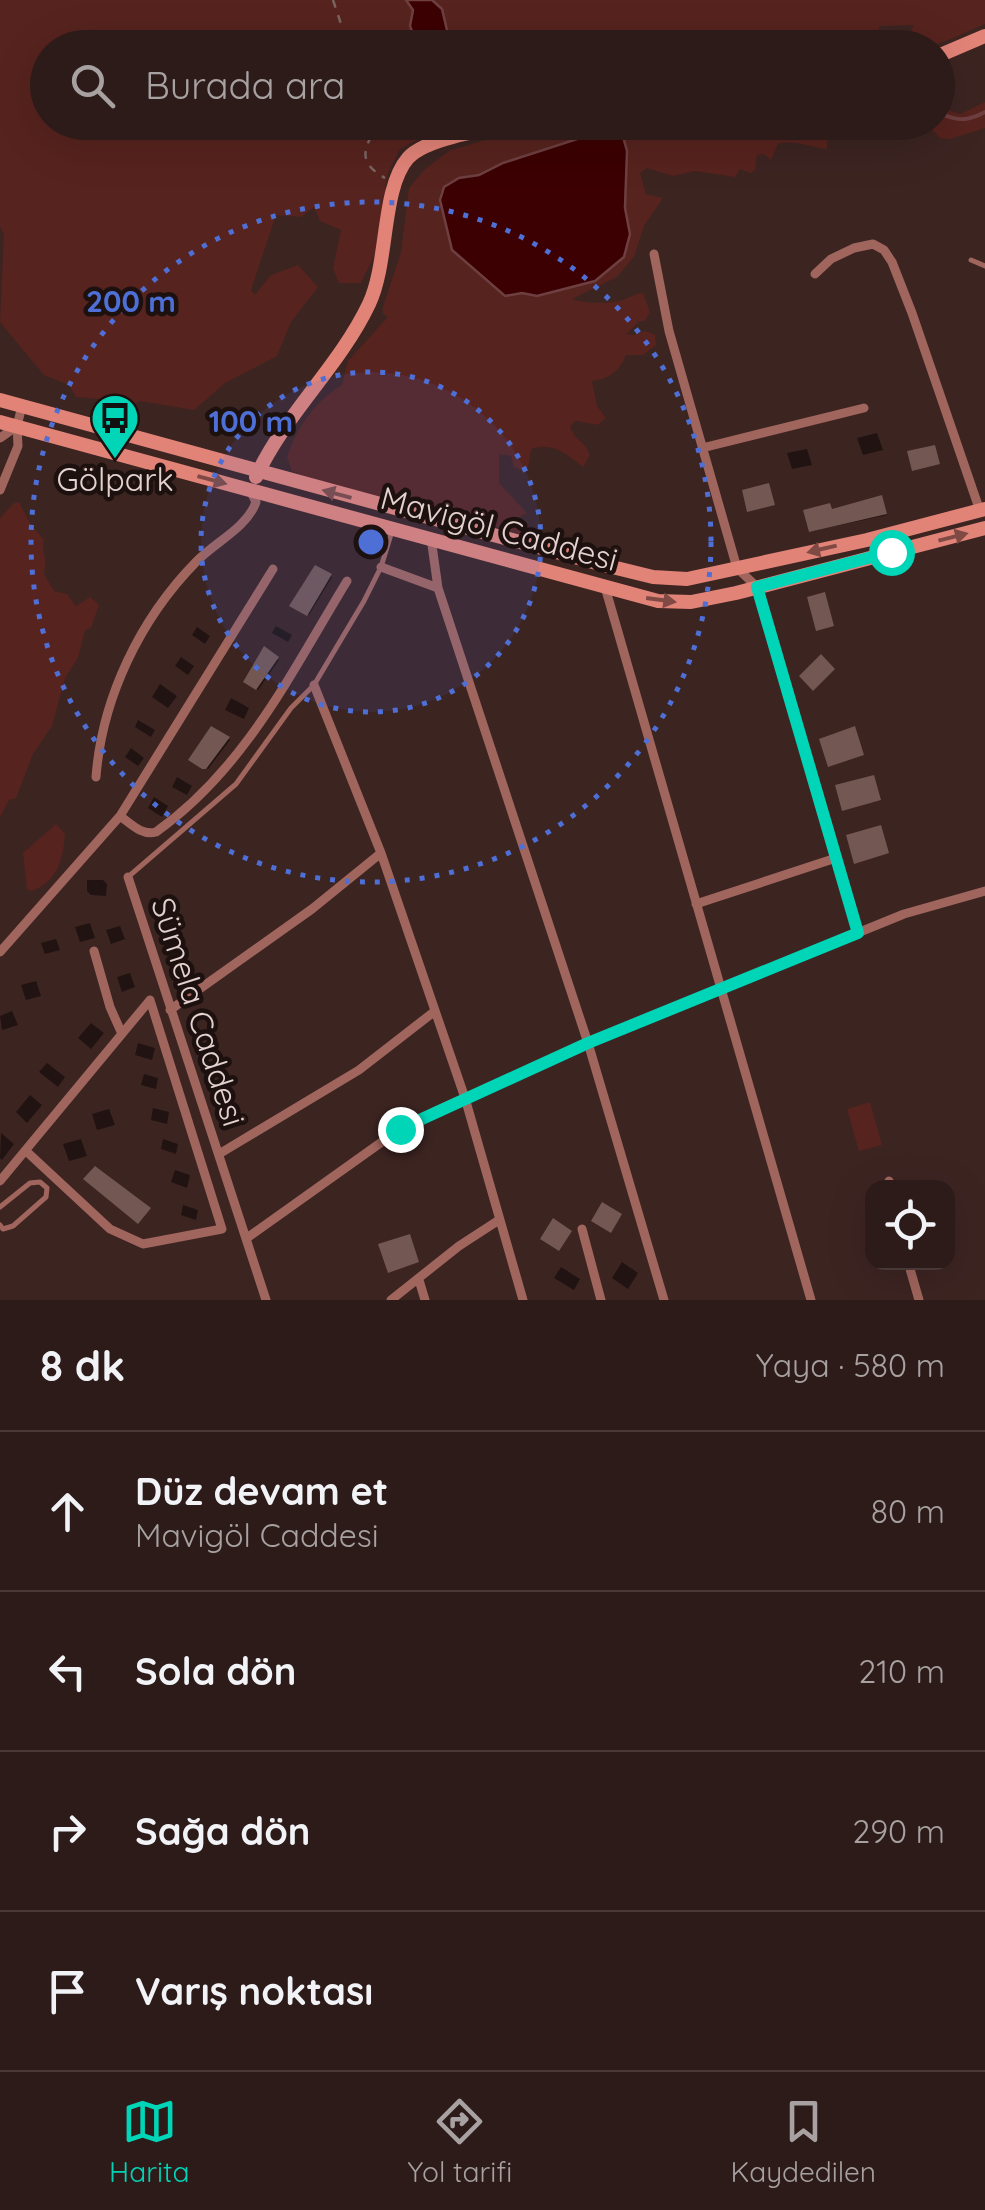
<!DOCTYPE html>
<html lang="tr">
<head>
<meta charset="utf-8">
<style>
  body { margin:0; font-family:Quicksand,sans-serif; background:#392826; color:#f1f3f6 }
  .controls { position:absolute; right:30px; bottom:30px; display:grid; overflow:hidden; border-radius:20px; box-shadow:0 10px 40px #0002 }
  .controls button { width:90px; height:90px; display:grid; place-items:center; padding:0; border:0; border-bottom:2px solid #483938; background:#2d1b19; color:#f1f3f6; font:50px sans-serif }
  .stop { position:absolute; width:30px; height:30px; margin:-22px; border:8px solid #00d5b7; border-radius:50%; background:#fff }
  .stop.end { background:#00d5b7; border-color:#fff; box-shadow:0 2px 10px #0008 }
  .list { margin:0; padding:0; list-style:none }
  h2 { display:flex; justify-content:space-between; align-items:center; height:130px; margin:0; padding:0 40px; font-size:42px }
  h2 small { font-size:32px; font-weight:400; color:#a7a1a2 }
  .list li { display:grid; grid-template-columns:65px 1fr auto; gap:30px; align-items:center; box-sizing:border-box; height:160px; padding:0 40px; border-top:2px solid #483938 }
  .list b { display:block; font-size:38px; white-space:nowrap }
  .list p { margin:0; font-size:32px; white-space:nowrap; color:#a7a1a2 }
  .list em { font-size:32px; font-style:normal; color:#a7a1a2 }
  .icon { flex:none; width:55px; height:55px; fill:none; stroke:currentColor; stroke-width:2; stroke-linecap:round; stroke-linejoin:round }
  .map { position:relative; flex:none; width:985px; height:1300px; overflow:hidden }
  .search { position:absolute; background:#2d1b19; box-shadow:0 10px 40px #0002; left:30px; right:30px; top:30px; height:110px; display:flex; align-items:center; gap:25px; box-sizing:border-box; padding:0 35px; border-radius:55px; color:#a7a1a2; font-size:38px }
  .sheet { height:770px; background:#2d1b19 }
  nav { display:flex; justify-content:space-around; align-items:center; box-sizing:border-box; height:140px; border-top:2px solid #483938; background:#2d1b19; font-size:28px; color:#a7a1a2 }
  nav a { display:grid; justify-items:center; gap:5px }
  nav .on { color:#00d5b7 }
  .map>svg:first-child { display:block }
  .green { fill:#57231e; fill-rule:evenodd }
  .water { fill:#3c0002; stroke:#6e3f40; stroke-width:2.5 }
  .shadow { fill:#0007 }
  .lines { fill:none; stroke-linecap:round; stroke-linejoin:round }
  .stream { stroke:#6e3f40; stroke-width:4 }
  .building { fill:#735753 }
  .path { stroke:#7a6461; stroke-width:2.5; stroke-dasharray:8 8; stroke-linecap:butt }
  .lane { stroke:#a0655d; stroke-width:5 }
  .street { stroke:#a0655d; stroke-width:9 }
  .secondary { stroke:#e28378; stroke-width:14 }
  .oneway { fill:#7f4a44 }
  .route { stroke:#00d5b7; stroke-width:12 }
  .ring { fill:none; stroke:#4e6fd6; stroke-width:5; stroke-dasharray:5 10 }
  .labels { text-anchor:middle; stroke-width:9; stroke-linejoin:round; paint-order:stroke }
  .poi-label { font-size:32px; fill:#e3d2cf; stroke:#1c110f }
  .street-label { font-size:32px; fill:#e3d2cf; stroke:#1c110f }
  .centre { fill:#4e6fd6; stroke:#1c110f; stroke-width:5 }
  .ring-label { font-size:30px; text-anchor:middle; font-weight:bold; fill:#4e6fd6; stroke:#1c110f; stroke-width:9; stroke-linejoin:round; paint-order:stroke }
</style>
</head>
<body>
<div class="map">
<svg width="985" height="1300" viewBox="0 0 985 1300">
  <rect width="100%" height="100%" fill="#3c2421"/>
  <path class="green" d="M0,0h406l7,10 -3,16 8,21 -370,1v74l403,1 -51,26 -13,26 -8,71 -18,37h-22l-6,-15 8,-38 -21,-9 -6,-14 -13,10 -25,-2 -25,75 4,5 16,-20 27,-10 20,22 -27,35 -14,34 -52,27 -31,27 -54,-9 -21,10 -19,-12 -24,-2 -7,-12 -25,-10 -44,-53 4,-87 -4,-9z
    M432,0h553v24c-21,8 -59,32 -80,19l9,-18 -34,1 -10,21h-16l-14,-12 -4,13h-385z
    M985,102v26l-35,11 -10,-1 -14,-15 12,-1v-15l22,7z
    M606,122l279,1 -14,4h-24l-3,9 -17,3v10c-17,-1 -30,-10 -49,-5l-7,16 -7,-6 -7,1 -2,15 -4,3 -11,-4 -5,8 -40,-6 -22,5 -26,-8 -7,5 6,21 17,4 -19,28 -10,31 -17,20 -45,22c9,4 37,5 47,2 9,-2 14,-7 24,-8l7,19 -5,9h-6l-13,13 8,1 11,-4 10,4 1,10 -13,10h-17c-6,16 -17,24 -34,26l5,25 9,12 -8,7 -22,-4 -6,5c3,13 16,16 20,29l-7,12c-15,-12 -30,-26 -52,-18l-3,19 -5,3 -9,-4 -3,-11 -12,-2v29l28,30 -6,3 -2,6 23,14 -8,3 -77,-25 -7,2 -123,-30 -35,-15 -5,-14c10,-30 28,-56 55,-72l6,-24 40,-44 -5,-3v-7l18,-55 8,-64 15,-18 25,-19 32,-10 84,-17 16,5zM616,128l11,23 -2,57 5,26 -93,62 -15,-3 -17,3 -22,-21 -43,-83 19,-14 20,-3 24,-12 45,-12 33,-15z
    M19,502l11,21 14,17c-3,13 4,18 0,34l10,17 13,3 9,12 14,-9 9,8 -8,23 -6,2 -7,28 -13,20 -13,48 -19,28 -17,44 -7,2 -9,17v-299l14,-15z
    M56,824l9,10c-2,24 -6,46 -33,57l-5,-2 -4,-36z
    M870,1102l12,43 -23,6 -12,-42z"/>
  <path class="water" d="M406,0h26l10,9 9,38h-33l-8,-21 3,-16z
    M611,128l11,5 5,18 -2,57 5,26 -6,23 -29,24 -58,15 -15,-3 -17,3 -53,-46 -12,-50 4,-13 15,-9 20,-3 24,-12z"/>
  <path class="shadow" d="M877,433l6,17 -20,5 -6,-17z
    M807,449l5,16 -20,4 -5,-16z
    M882,497l5,18 -75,16 20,-19z
    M316,568l16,9 -23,38 -16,-8z
    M276,626l16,9 -4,7 -16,-9z
    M197,627l13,9 -5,8 -13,-9z
    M264,650l15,10 -21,30 -12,-9z
    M181,657l13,9 -6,9 -13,-9z
    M160,684l17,12 -9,12 -16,-11z
    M231,698l18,10 -5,11 -19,-9z
    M138,720l17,10 -4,7 -16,-10z
    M212,729l18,11 -22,29 -16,-8z
    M131,748l13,10 -6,8 -13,-9z
    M177,777l15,9 -5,9 -15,-8z
    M154,797l14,9 -6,11 -14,-9z
    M87,880h16l4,4 -1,12 -15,-1 -4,-4z
    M90,923l5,15 -15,4 -5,-15z
    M120,926l5,13 -14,5 -5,-14z
    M56,939l4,11 -15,4 -4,-11z
    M130,973l5,14 -13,5 -5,-15z
    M36,981l5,15 -15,4 -5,-15z
    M12,1011l6,14 -16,5 -2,-14z
    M91,1023l13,10 -13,16 -13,-11z
    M138,1043l17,5 -3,12 -17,-5z
    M47,1063l18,14 -7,10 -19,-15z
    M144,1074l14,4 -2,11 -15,-4z
    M30,1095l12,10 -15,18 -11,-11z
    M153,1108l16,4 -2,12 -16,-4z
    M109,1109l6,16 -18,5 -5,-16z
    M1,1133l13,11 -12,16 -2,-2z
    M81,1139l6,17 -18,5 -6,-17z
    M163,1139l15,5 -2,10 -15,-5z
    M175,1170l15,5 -3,13 -16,-6z
    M183,1205l15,5 -2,10 -15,-5z
    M622,1262l16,11 -10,16 -16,-11z
    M561,1267l19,12 -6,11 -20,-12z"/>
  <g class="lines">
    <path class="stream" d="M938,112c17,9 29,10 47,0
      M622,133l19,-11"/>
  </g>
  <path class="building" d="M935,445l5,19 -28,7 -5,-20z
    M769,483l6,22 -28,7 -5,-22z
    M882,495l5,19 -78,18 -6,-22 27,-7 2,6z
    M315,565l17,9 -25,42 -18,-10z
    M825,592l9,34 -18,5 -9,-34z
    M264,646l15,11 -23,33 -13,-8z
    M821,654l14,15 -22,22 -14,-15z
    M211,726l19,11 -24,32h-4l-14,-9z
    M855,726l9,29 -36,12 -9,-28z
    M874,775l7,25 -39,11 -7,-26z
    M881,825l8,28 -35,11 -8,-29z
    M95,1166l56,42 -13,16 -55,-45z
    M602,1202l20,12 -11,19 -20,-12z
    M553,1218l19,13 -13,20 -19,-12z
    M410,1234l9,28 -31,11 -10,-29z"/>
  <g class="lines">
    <path class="path" d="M333,0l16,48
      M379,122c-14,25 -24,39 6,56"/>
    <path class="lane" d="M971,260l14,6
      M128,877l108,-93 55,-76 23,-23 50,-84 17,-34 11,-36
      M0,1207l30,-24 10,-1 7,6 -1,9 -33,29 -10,3 -3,-4"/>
    <path class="street" d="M654,254l15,77 68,237 20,19 102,346
      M815,274l16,-15 23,-11 19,-4 11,6 8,12 20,51 68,198
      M0,438l17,-12
      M702,448l162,-40
      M0,490l18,-44 -1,-20 5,-20
      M431,538l7,50 150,455 76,257
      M381,567l57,21
      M605,587l206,713
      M314,685l67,168 84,245 58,202
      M96,777c6,-79 44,-158 100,-215 19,-20 51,-34 60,-60l-6,-12
      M120,816c11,8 22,20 36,16 89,-63 136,-161 191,-251
      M128,877l138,423
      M696,904l140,-46
      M94,951l16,56 12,27
      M0,952l120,-136 153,-247
      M170,1010l142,-101 69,-56
      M219,1154l140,-84 76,-59
      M0,1181l150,-181 72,229 -79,15 -33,-15 -84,-78
      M887,1188l2,-7
      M582,1229l19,71
      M247,1238l153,-109 38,-19 150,-67 316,-129 81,-23
      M908,1262l11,38
      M419,1280l6,20
      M391,1300l68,-54 40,-26"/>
    <path class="secondary" d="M938,56l47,-20
      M0,400l600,164 53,13 34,2 180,-39 118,-31
      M0,422l658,179 33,1 45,-9 249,-65
      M256,477c29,-63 83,-110 113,-173 20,-42 12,-115 39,-146 21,-23 93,-30 124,-36"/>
  </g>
  <defs><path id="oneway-solid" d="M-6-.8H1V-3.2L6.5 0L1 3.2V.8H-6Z" transform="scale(2.5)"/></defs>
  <g class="oneway">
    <use href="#oneway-solid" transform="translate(212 480) rotate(15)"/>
    <use href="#oneway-solid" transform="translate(337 494) rotate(-165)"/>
    <use href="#oneway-solid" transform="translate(953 537) rotate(-14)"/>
    <use href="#oneway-solid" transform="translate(822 549) rotate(167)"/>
    <use href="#oneway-solid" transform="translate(661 600) rotate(8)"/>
  </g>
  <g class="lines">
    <path class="route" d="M400,1129l188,-86 270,-110 -101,-346 134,-35"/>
  </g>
  <circle cx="371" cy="542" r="170" fill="#4e6fd6" fill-opacity=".12"/>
  <g class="ring">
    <circle cx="371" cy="542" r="170"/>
    <circle cx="371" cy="542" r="340"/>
  </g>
  <defs>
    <g id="bus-pin" transform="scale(2.5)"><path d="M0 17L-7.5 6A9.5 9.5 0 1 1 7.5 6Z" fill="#00d5b7" stroke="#1c110f"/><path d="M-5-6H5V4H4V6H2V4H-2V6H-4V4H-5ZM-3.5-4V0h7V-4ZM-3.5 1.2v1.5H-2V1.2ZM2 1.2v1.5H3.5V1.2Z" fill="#111"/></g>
  </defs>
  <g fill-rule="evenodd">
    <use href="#bus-pin" x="115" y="418"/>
  </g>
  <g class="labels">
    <g class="poi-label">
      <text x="115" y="491">Gölpark</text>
    </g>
    <g class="street-label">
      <text transform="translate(499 529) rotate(15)" y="11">Mavigöl Caddesi</text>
      <text transform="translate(198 1012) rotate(72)" y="11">Sümela Caddesi</text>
    </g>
  </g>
  <circle cx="371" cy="542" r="15" class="centre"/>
  <g class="ring-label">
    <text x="131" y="312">200 m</text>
    <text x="251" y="432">100 m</text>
  </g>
</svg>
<div class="controls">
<button><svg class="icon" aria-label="locate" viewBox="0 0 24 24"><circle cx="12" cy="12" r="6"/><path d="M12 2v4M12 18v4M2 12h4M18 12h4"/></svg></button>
</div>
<div class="stop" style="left:891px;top:552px"></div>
<div class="stop end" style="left:400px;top:1129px"></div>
<div class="search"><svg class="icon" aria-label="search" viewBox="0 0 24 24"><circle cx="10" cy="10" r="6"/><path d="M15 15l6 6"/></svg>Burada ara</div>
</div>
<section class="sheet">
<h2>8 dk<small>Yaya · 580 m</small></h2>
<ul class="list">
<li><svg class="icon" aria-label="ahead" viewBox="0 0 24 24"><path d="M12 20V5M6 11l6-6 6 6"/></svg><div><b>Düz devam et</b><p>Mavigöl Caddesi</p></div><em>80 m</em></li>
<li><svg class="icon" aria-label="left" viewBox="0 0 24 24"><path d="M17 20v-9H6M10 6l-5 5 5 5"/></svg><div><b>Sola dön</b></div><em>210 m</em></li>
<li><svg class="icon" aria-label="right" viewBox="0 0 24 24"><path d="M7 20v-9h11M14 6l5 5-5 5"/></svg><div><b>Sağa dön</b></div><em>290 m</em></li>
<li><svg class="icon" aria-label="arrive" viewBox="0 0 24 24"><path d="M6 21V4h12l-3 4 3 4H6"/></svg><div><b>Varış noktası</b></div></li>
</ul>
</section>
<nav>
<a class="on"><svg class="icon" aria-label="map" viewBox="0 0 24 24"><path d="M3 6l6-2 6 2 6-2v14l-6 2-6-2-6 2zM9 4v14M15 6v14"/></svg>Harita</a>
<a><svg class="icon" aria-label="directions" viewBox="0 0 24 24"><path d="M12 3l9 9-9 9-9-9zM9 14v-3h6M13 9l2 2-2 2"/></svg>Yol tarifi</a>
<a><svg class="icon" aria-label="saved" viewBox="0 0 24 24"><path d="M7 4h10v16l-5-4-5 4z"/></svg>Kaydedilen</a>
</nav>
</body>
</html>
